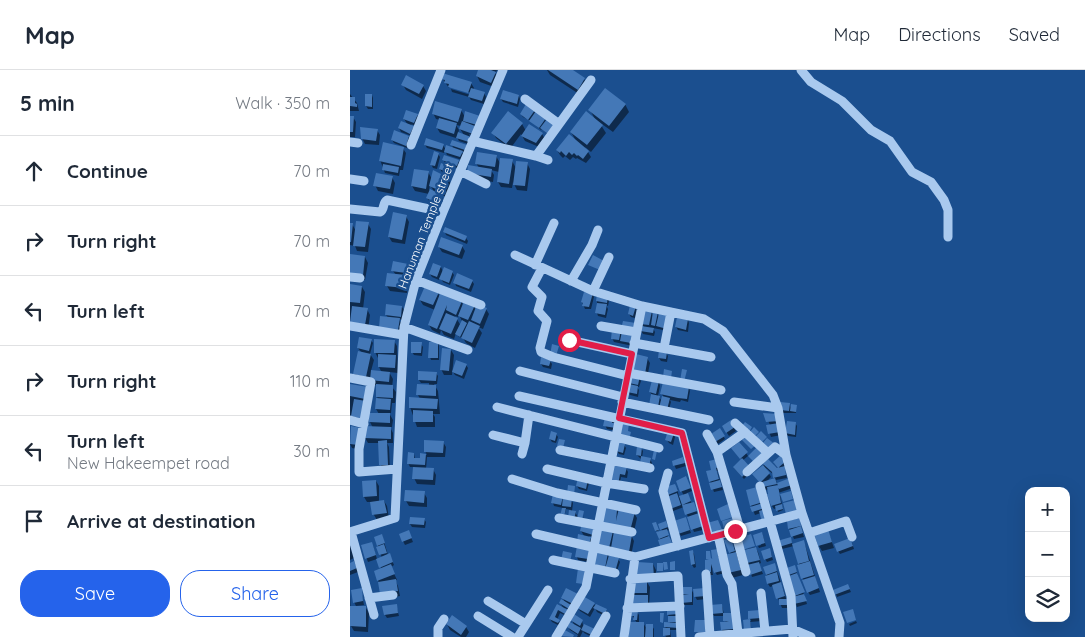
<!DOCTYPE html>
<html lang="en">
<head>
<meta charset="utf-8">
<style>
  body { margin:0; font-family:Quicksand,sans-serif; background:#f6f6f7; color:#1f2937 }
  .controls { position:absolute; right:15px; bottom:15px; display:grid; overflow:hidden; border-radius:10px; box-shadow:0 5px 20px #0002 }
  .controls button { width:45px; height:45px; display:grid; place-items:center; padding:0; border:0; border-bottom:1px solid #e0e1e3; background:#fff; color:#1f2937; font:25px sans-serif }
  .stop { position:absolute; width:15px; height:15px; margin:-11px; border:4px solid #e11d48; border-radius:50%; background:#fff }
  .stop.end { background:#e11d48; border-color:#fff; box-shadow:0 1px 5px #0008 }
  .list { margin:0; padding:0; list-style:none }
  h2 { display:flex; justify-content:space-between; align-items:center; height:65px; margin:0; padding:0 20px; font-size:21px }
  h2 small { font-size:16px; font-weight:400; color:#747a83 }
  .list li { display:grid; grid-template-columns:32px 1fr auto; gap:15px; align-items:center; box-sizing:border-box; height:70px; padding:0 20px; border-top:1px solid #e0e1e3 }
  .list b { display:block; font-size:19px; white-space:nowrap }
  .list p { margin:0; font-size:16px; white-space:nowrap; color:#747a83 }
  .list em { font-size:16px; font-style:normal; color:#747a83 }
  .actions { display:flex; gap:10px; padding:15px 20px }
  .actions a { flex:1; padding:11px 0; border:1px solid #2563eb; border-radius:20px; text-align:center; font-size:18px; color:#2563eb }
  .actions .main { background:#2563eb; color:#fff }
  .icon { flex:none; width:28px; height:28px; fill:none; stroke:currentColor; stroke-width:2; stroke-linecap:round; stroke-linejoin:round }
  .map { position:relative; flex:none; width:735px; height:567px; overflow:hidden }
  header { display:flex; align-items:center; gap:30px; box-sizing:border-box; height:70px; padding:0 25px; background:#fff; border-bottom:1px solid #e0e1e3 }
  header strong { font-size:24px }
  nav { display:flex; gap:28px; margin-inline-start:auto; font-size:18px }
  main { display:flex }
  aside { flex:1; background:#fff }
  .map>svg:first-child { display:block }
  .shadow { fill:#0007; fill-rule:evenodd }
  .building { fill:#4478b7 }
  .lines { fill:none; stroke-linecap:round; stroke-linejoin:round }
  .minor { stroke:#a9c9ee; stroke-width:9 }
  .route { stroke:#e11d48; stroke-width:6 }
  .labels { text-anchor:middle; stroke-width:5; stroke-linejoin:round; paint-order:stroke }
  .street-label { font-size:12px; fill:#fff; stroke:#1b4f8f }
</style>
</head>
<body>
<header>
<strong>Map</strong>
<nav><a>Map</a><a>Directions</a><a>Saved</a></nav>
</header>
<main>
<aside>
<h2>5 min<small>Walk · 350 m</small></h2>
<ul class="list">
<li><svg class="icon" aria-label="ahead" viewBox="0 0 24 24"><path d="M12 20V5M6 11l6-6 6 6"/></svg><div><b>Continue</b></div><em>70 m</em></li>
<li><svg class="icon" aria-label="right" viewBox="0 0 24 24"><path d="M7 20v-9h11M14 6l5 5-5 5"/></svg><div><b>Turn right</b></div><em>70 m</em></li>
<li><svg class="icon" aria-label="left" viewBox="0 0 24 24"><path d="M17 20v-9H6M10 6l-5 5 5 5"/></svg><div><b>Turn left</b></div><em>70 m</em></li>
<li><svg class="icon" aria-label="right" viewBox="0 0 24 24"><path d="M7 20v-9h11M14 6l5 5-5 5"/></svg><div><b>Turn right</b></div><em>110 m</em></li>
<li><svg class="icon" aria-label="left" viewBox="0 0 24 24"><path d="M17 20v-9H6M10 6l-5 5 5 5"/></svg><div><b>Turn left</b><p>New Hakeempet road</p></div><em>30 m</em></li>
<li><svg class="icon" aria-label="arrive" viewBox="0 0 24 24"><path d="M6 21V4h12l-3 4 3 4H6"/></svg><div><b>Arrive at destination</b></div></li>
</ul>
<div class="actions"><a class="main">Save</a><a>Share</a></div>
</aside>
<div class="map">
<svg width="735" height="567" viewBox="0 0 735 567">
  <rect width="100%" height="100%" fill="#1b4f8f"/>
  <path class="shadow" d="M129,0h18l-1,2 -2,-1 4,7 -4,9 -14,-5 -3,-6z
    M197,0h23l14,9 4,7 -6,10 -32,-21z
    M92,8l29,5 3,5 -1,2 11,3 2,4 -2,7 -13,-4 -2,-3 -17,-5 -1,-3 23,7 1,-2 -25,-8 -1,2z
    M53,15l20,1 3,5 -4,8 -16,-9z
    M0,24l7,9 2,8h-9z
    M22,25l1,3v11h-5l-2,-3z
    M169,26l1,3 -2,8 -15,-5 -2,-3z
    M275,34l4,8 -16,20 -14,-10 7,11 -15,19 -6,-5 6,10 -5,6 -9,-5 -1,1 -3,-2 -3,3 -5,-4 -2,2 -3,-3 -3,-5 20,-7 -6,-11 25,-11 -6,-11z
    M111,40l4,7h14l-5,19 -5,-2 3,7 -1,4 -12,-4 -2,-4 -1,1 -16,-5 -3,-5 3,-8 -4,-1 -3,-6zM106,55l5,1 -1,3 4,6 -6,-2 1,-3z
    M184,41l2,3 9,4 5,18 -8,-7 -1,1 -10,-9 -8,-4 -2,-3z
    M67,45l2,3 -3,8 -5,-2 4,6 -3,6 -11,-4 -2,-4 9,-3 -4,-6z
    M0,47h3l3,5 -1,15h-5z
    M172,54l4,7 16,3 3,5 -6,8 -14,-6 -4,-7 -11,15 -14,-11 -3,-5z
    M27,60l3,5 -1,10 -14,-1 -3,-6z
    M45,62l14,5 1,4 -3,7 -13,-5 -2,-3z
    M75,75h18l3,5h8l-2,-5 14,1v7l-5,-2 3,4 -2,5 -15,-5 -2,-5 -1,3 -17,-5z
    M52,77l4,6 -3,17h-3l-1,6 -14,-3 -5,-13z
    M88,84l2,3 -3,12 -4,-1 -2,-4z
    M146,86l4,7 12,-2 4,7 11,-5 3,6 -3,22 -10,-1 -4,-8 -1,6 -11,-1 -3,-5 1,-10 -8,-2 3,5 -1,7 -22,-4 8,-10 -3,-5z
    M94,90l14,1 2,4 -2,3 -13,-4z
    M90,99h11l2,3 -2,3 -9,-3z
    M78,102l4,7h16l3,5 -5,13 -6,-3 3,5 -3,7 -11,-5 -2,-3 2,-4 -14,-3 -3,-5zM80,115l5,8 -6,-3z
    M42,107l3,6 -2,11 -15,-3 -3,-6z
    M56,146l3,6 -4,22 -13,-2 -3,-5z
    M0,154h2l4,7 12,-7 3,5 -3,23 -11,-1 -2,-5 -5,-1z
    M96,159l20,9 2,3 -1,3 -21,-9 -1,-3z
    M112,176l3,5 -3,8 -20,-7 -3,-5z
    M0,185l15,2 3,6 -3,17 -15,-1z
    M57,195l2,3 -2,8 -3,-1 4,7 -1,11 -17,-2 -3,-5 9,-11 -3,-4z
    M91,197l2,5h9l2,3 -4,10 -7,-3 -3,-5 -1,3 -7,-3 -2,-3z
    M122,211l2,3 -3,8 -15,-6 -1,-4z
    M0,216l12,1 3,5 -2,17h4l3,6 -2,15 -18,-7z
    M88,223l2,4 22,5 1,3 11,1 2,4 10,-1 3,5 -6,15 -5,-2 4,6 -7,15 -9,-5 -3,-5 -4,-1 -3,-4 -2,6 -10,-4 -3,-5 -1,4 -8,-4 -3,-5 6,-15 -12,-5 -3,-5zM109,245l3,6 -1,5 -6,-10 3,1z
    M242,224l2,3 -3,12h-6l-3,-7z
    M257,227l2,4 -1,5 -2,-1 2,4 -2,9 -8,-2 -1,-3v-12z
    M52,237l2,3 -2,10 -3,-1 3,6 -1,10 -15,-20z
    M285,237l2,4 -2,7 -4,-1 -2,-3z
    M301,242l3,4 3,-3 11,18 -15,-3 2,4 -1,4 -11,-2 -2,-3 3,-4 -3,-4z
    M338,250l1,3 -1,9 -10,-2 -2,-3z
    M285,254l-2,22 -19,-4 -2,-4z
    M21,270l2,3 -3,11 4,6 -3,11 11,2 -3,-6 -1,-9 -3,-6 19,-11 3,5 1,27 -9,-1 4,7 -1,8 4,5 -1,11h-3l-1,10h-2l4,7 -1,7h-2l3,6v10h-6l2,4 1,23h-6l-3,-5 -2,-22h-11l-3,-5 8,-10 -3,-6 9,-8 -3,-5 3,-9 -2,-3v-12h-2l-5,-9 -1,6 -12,-3 -3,-5 7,-22 -3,-4z
    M88,273l1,3v14h-8l-1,-3z
    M71,274l2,3 -1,9 -8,-1 -2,-3z
    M101,280l3,5 -2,20h-8l-3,-6z
    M316,283l2,3 -1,6 -6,-1 -2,-3z
    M297,288l3,5 -3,15 -9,-1 3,4 -2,6h-2l2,3 -1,7 -8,-2 -1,-3 3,-6 -2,-3z
    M200,291l2,3 -1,5 -8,-2 -2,-3z
    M116,295l2,3 -4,11 -9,-4 -2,-3z
    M86,303l2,3 -1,8h-3l4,7 2,23h-7l2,3v10h-18l-7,-20 10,-8 -2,-4 11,-9v-3h-8l-2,-3z
    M309,312l1,4 -2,10 4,5 1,-5 -1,-2 27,-6 1,3 -2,11 -7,-2 -1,2 -10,-2 1,2 -3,11 -6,-2 -12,-19z
    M0,315l20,9 -20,26z
    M439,334l2,4 5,-2v7h-13l-2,-3z
    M415,344l15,10 1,11 -10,2 -4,-11 3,-1z
    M262,350l3,4 2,7 -10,-2 -2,-4z
    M380,352l6,9 -7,5 -6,-9z
    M445,353l2,3 -1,11 -8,-1 -2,-3z
    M2,357l9,23 -9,-2 -2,-4z
    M370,360l5,9 -7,5 -6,-10z
    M206,364l2,3 -2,6 -4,-1 -2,-3z
    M323,364l2,3 -2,8 -4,-2 -2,-3z
    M93,372l3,5 -1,10h-18l-1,12h7l3,6 -1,10 -18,-1 -3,-6 1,-11h-5l-2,-4 6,-9 1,5 6,1v-6l6,1 -2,-4z
    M274,375l2,3 -2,7 -5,-1 -2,-3z
    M288,377l3,1 2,3 -1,7 8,1 2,4 -1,6 -14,-14z
    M385,382l11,1 2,3 -6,5 10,10 -8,8 -10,-11 8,-8z
    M431,387l6,8 -3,2 3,11 -11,2 1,4 12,-4 4,8 -18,6 1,3 4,-2 3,15 -5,2 -1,-4 -3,1 -2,-3 -3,-17 -3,1 -13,-16 15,-13 14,11 -8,-9zM416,398l7,6 2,9 -9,-1 5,-5z
    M366,390l4,10 -3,1 6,19 -9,2 -4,-11z
    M323,392h12l1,4 -10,3z
    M264,396l12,2 2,4 -1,6 -6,-1 -2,10z
    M229,408l10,5 -2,8 -8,-2 -2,-3z
    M26,411l3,5v16l5,-1 3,5 2,12 -12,2 -3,-5 -3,-13h-4l-3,-5z
    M337,411l5,10 -5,2 5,11 3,3 8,23 -9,2 -10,-25 -11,4 -6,-23h10l2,9 5,-1 -7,-14z
    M407,418l7,20 -3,5 -6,2 -4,-10z
    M74,423l3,5v9l-18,-1 -3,-5z
    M204,426l17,4 2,3 -1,8 3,1 3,5 5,-5v2h-1l-2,8 -3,-5 -1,5 -7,-4 2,-8 -5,-1 -2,8 -1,-9 -9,-2 -1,-3z
    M255,438l29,5 3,5 -4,18 -2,-1 3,6 -3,15 -25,-5 3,6 9,2 2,3 -4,12 -18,-3z
    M234,445l-1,9 11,13 -5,-1 3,5 -1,6 -10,-16z
    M74,449l2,3 -1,6 -13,-1 -2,-3z
    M449,450l5,17 -10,2 -5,-11z
    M337,452l4,11 -10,3 -2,-3z
    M306,453l3,10 4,-2 -2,-2 6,-3 2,4 -3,1 7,18h-10l-5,-18h-2z
    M478,461l6,17 -12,3 -3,-5z
    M412,463l4,13 -7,2 -1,-2 3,-1z
    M32,465l6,20 3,3 3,7 -3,2 6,13h-2l3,6 2,10 -16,3 -6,-19 4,-11 -5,-9 5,-2 -7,-20z
    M50,465h10l3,7 -8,3z
    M440,469l3,6h12l15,47 -10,3 -2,-3 -5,-13 -9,-33 -12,3 -2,-3z
    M381,470l8,18 4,17 -11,3 -3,-5z
    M502,473l2,6 -14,5 -2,-3z
    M0,474l6,13 -6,3z
    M12,476h11l4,13 -9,3z
    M405,477l3,5 3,11 -2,1 4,10 -11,3 -8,-27z
    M239,479v13l-11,-2 -1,-3z
    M367,480l8,23 -8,2 -5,-7 1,7h-5l-2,-14 9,-3 -2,-1z
    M342,481l2,3 2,13 -2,1 -2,-3z
    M421,483l2,7 -6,2 -2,-3z
    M0,494l6,2 2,6 -8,3z
    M303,494l3,6v12h-9l3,5 -1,22h-14l-2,-16z
    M415,498h11l11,33 4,7h-9l-9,-22 -3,1 -2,-3z
    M446,500l11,34 -10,3 -10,-32z
    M332,518l9,1 4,7 10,-6 2,9 -10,1 -4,-7v12h-9l-2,-3z
    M499,518l2,4 -14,5 -1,-3z
    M11,520l3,15 -8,1 -2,-4z
    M0,523l1,14 15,1 3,5 -1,19 -14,-1 -3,-5z
    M213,528h16l-4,8 -5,-2 2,5 -1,2 -6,-3 3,6 -1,2 -7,-3 -3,7 4,4 -1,2 -8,-4 -2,-3 7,-13 7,3 -4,-6h5z
    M244,534l2,3 10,3 2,4 -1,3 -10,-5 -2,-4 -5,9 -10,-6 -2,-3z
    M46,535l3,11 -12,2 -2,-3z
    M372,536l2,8h10v16l-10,3 -2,-3 4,-7 -2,-7h-10l-2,-3z
    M327,540l3,20h-10l1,7h-5l-1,-2 2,-6 -2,-2 5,-3 -2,-10z
    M410,541l2,10 -12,1 2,10 -7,-11h6l-1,-3z
    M287,542l2,3v8h4l4,6 5,-3 2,3v8h-24l7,-14 -5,-8z
    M222,550l10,1 1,4 13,6 -4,6 -8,-4 -1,-2 -3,6h-3l1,-2 -8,-5 -2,-3h7z
    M506,551l1,2 -7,3 -1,-2z
    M97,554l19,3 3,5 -3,5h-5l-11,-7z"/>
  <path class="building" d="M128,0h13l5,2 -5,11 -15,-7z
    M198,0h25l12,8 -7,12z
    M92,3l30,9 -4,11 -20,-6 1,-3 -5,-1 1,-3 -5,-1z
    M56,5l18,10 -5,9 -18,-9z
    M121,18l14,4 -3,9 -14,-4z
    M255,18l21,16 -17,22 -21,-16z
    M153,20l16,5 -2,9 -17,-5z
    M15,24h7v13l-7,-1z
    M0,27h5v6l2,1v3l-7,-1z
    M85,31l27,8 -4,13 -26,-8z
    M176,34l9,6 -7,10 -8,-6z
    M56,40l12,4 -4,9 -11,-4z
    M115,41l15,5 -3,9 -14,-4z
    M158,41l15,12 -17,21 -15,-11z
    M186,41l10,7 -7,10 -10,-7z
    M236,41l17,14 -16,20 -17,-13z
    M0,46h4l-1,16h-3z
    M89,48l18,5 -3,11 -18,-6z
    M197,49l8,6 -7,9 -8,-6z
    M51,51l13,5 -4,8 -12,-6z
    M112,51l13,5 -2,8 -14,-5z
    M179,54l14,9 -7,10 -15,-7z
    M10,57l18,2 -2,12 -15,-2z
    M44,60l15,6 -3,10 -15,-6z
    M108,62l13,5 -2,5 -13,-4z
    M219,64l20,17 -6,8 -5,-4 -1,1 -3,-3 -2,2 -3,-3 -3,4 -5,-5 -1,2 -4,-3z
    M76,68l18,6 -2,6 -18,-5z
    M102,70l15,5 -2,5 -15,-5z
    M33,72l21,5 -3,19 -22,-5z
    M96,75l17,6 -3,6 -16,-5z
    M84,81l5,2 -4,13 -5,-1z
    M127,82l20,3 -2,12 -20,-3z
    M94,85l15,5 -2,6 -15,-6z
    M150,88l13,1 -4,25 -12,-2z
    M166,91l12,1 -3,24 -12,-1z
    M91,93l11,5 -2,5 -11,-4z
    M33,94l16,3 -1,6 -16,-3z
    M118,95l24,4 -1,8 -24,-4z
    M64,99l15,2 -3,18 -15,-3z
    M83,100l16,8 -6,14 -14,-6z
    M26,103l17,3 -3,13 -17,-3z
    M80,119l12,6 -4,9 -12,-6z
    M43,142l14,3 -5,25 -14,-3z
    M6,151l13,1 -4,25 -12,-1z
    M0,153h3l-2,19h-1z
    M95,157l22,9 -2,5 -22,-9z
    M91,167l22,8 -4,10 -21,-8z
    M0,184l15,2 -2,20 -13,-2z
    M243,185l11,6 -4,9 -12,-5z
    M43,191l15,3 -2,9 -15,-2z
    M83,193l8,3 -4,11 -8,-3z
    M94,197l9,4 -4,12 -10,-4z
    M37,203l19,2 -2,13 -19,-2z
    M107,203l16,7 -4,9 -16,-6z
    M0,214l12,2 -2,17 -10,-1z
    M75,216l14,6 -6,13 -14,-5z
    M91,221l21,10 -6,14 -10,-5 1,-5 -10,24 -9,-4z
    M234,222l9,1 -4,14 -7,-1 1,-3 -2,-1z
    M247,224l11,2 -1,7 -11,-2z
    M114,231l11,4 -7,15 -10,-4z
    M247,233l10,1 -2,11 -10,-2z
    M36,234l16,2 -1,11 -16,-2z
    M127,234l10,4 -7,16 -9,-4z
    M280,235l6,1 -3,10 -5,-2z
    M2,236l16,2 -3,17 -15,-3z
    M293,239l9,2 -3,14 -9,-1z
    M303,241l5,1 -3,14 -4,-1z
    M96,243l12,5 -7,16 -12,-5z
    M309,243l11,2 -3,14 -11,-3z
    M30,246l20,2 -2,12 -19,-2z
    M327,247l11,2 -2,11 -11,-3z
    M112,250l5,3 -7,14 -5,-3z
    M119,251l11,5 -8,17 -11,-5z
    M273,251l13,2 -1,8 -14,-2z
    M291,256l13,2 -1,5 -13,-2z
    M262,259l9,1 -2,10 -8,-1z
    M272,261l11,2 -2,10 -11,-2z
    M9,267l13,2 -3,12 -12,-3z
    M24,269l21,1 -1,13h-20z
    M61,272h11l-1,11h-10z
    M79,272h9v16h-10z
    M202,274l7,2 -3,10 -6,-1z
    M92,278l9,1 -2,22 -9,-1z
    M309,280l8,2 -1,7 -8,-1z
    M8,281l13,3 -5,23 -13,-3z
    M28,284l18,1 -1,13 -17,-1z
    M286,284l12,3 -3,17 -12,-2z
    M191,287l10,3 -2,6 -9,-2z
    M106,290l11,4 -5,12 -10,-4z
    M314,299l8,2 -1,7 -8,-1z
    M332,299l5,1 -3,12 -4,-1z
    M21,300l19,2 -1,10 -19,-2z
    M68,301l19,1 -1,9 -18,-1z
    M281,305l9,1 -2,9 -9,-2z
    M302,310l7,1 -3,13 -7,-2z
    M313,312l26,5 -2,12 -9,-1 2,-10 -2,10 -18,-4z
    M0,314l18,3 -3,12 -15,-3z
    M26,314l17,1v13l-17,-1z
    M67,314l19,1v11l-20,-1z
    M279,314l9,2 -1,8 -10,-2z
    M301,324l9,2 -2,11 -9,-2z
    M312,326l8,2 -3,12 -8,-2z
    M59,327l29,2 -1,10 -28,-1z
    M26,328l15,1 -1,11 -15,-1z
    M4,329l12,2 -4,18 -11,-3z
    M430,332l10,1 -1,8 -9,-1z
    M441,334l6,1 -1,7 -6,-1z
    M63,340l20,1v11h-20z
    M19,343h21v10l-21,-1z
    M413,343l15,1 1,7 -13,1z
    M255,347l8,2 -1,4h5l-1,5 -13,-2z
    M381,350l4,7 -9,6 -4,-7z
    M437,351l9,1 -1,13 -10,-2z
    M273,352l6,1 -1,8 3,1 -2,8 -10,-2z
    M395,352l7,5 -3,5 -8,-5z
    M429,353l1,9 -12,2 -2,-9z
    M1,356l10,2 -3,17 -8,-1z
    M14,356l27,1v12l-27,-1z
    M404,357l5,5 -5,5 -5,-4z
    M370,358l5,8 -10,6 -4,-8z
    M201,361l6,2 -2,8 -6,-2z
    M318,361l6,2 -3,9 -6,-2z
    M411,361l6,6 -6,6 -6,-6z
    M397,365l9,10 -5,4 -9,-9z
    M417,368l8,6 -5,6 -8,-6z
    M209,369l6,1 -2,8 -6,-2z
    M37,370l1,25h-9l-1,-24z
    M74,370l20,1 -1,12 -19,-1z
    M268,372l7,2 -2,9 -7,-2z
    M389,372l9,10 -8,7 -9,-11z
    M287,376l5,1 -1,9 -5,-1z
    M407,377l6,6 -9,9 -6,-6z
    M304,380l3,1 -2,9 -3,-1z
    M58,382l6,1v5h6v-5l6,1 -1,11 -18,-1z
    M431,385l5,6 -8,7 -5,-6z
    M291,386l10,2 -2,9 -9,-2z
    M333,387l2,6 -12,3 -1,-5z
    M392,388l9,10 -9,9 -9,-10z
    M367,389l2,8 -3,1 3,11 -10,3 -3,-11 5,-1 -2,-9z
    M418,389l9,9 8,-2 1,9 -13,3 -1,-6 -9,-8z
    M263,395l14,2 -2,8 -5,-1 -2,11 -8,-2z
    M413,395l7,8 -10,10 -8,-9z
    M63,397l21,1 -1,12 -21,-1z
    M336,406l5,12 -11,4 -4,-11z
    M228,407l10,2 -2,10 -10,-3z
    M425,408l2,6 -14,3 -1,-5z
    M440,408l2,7 -13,4 -2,-6z
    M26,410l1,16 -14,1 -1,-16z
    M370,410l2,7 -11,3 -2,-7z
    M325,414l3,7 -10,4 -3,-8z
    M218,415l7,1 -1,9 -7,-1z
    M428,415l3,18 -10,3 -4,-12h1l-1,-7z
    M407,417l6,15 -13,4 -4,-16z
    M55,420l20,1 -1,12 -20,-2z
    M441,421l2,8 -10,3 -3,-8z
    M327,423l4,12 -11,4 -4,-12z
    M338,423l3,8 -9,4 -3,-9z
    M203,424l10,2 -2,9 -10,-2z
    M213,427l9,2 -1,8 -9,-1z
    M34,430l3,13 -15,2 -2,-13z
    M445,430l3,11 -12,3 -3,-11z
    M344,432l3,9 -12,4 -3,-10z
    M413,433l2,5 -13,4 -2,-5z
    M378,434l5,13 -12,4 -4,-12z
    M432,434l1,5 -7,2 -1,-5z
    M254,437l13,3 -1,11 3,-13 16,4 -5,19 -30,-6z
    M212,438h4l-2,9 -4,-1z
    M416,439l3,11 -7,2 -3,-11z
    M219,440l7,1 -2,9 -6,-2z
    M229,440l5,1 -2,9 -5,-1z
    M349,443l4,13 -12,4 -4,-13z
    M60,447l15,1 -1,7 -15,-1z
    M336,447l4,13 -12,4 -4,-13z
    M383,448l4,11 -12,4 -3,-12z
    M450,448l1,8 -13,3 -1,-8z
    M368,450l5,12 -12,3 -4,-12z
    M316,451l2,6 -8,3 -2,-6z
    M306,452l3,8 -4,1 -3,-8z
    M232,453l13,3 -2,9 -13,-4z
    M451,456l2,7 -12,4 -2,-7z
    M251,458l12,3 -4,17 -12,-3z
    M317,459l2,6 -10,4 -3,-7z
    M478,459l4,13 -14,4 -4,-13z
    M59,460l3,8 -10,4 -3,-8z
    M264,461l18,4 -3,17 -18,-4z
    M412,462l3,11 -9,3 -3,-11z
    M32,464l3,9 -8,3 -3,-9z
    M228,464l13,3 -2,8 -12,-3z
    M401,464l4,12 -13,4 -3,-12z
    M319,466l4,9 -12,4 -3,-9z
    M441,467l1,6 -13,4 -2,-6z
    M381,468l4,13 -6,2 -5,-13z
    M500,468l3,8 -16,6 -3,-8z
    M454,470l5,21 -11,3 -6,-20z
    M22,472l4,13 -11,4 -4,-14z
    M34,474l3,9 -8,2 -3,-8z
    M227,476l13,2 -2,11 -13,-2z
    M406,477l4,13 -13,3 -3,-13z
    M420,478l2,9 -8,3 -3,-9z
    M368,479v8l-6,1 -1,-8z
    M247,480l11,3 -3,15 -11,-2z
    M343,480l2,14 -4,1 -2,-14z
    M213,481l9,2 -2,9 -9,-2z
    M356,481h4l1,8h-5z
    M386,482l5,18 -13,3 -4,-18z
    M40,483l3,9 -14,6 -3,-9z
    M259,485l10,3 -4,14 -10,-3z
    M371,486l4,14 -11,3 -3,-9v8h-6v-12z
    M4,491l3,7 -7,3v-8z
    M325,491v9h-5v-8z
    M460,491l4,14 -13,4 -4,-14z
    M287,492l16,1 1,14 -21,-2z
    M313,492h4l1,7 -4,1z
    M409,492l3,9 -12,4 -3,-10z
    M307,493h6v8h-6z
    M425,493l2,8 -11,4 -3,-8z
    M41,494l4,10 -18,7 -3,-10z
    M445,495l2,7 -11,4 -2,-7z
    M228,498l7,1 -2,15 -7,-1z
    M427,502l2,9 -12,3 -2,-8z
    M447,503l8,19 -13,5 -6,-20z
    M465,506l4,12 -12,5 -5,-13z
    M46,509l2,12 -18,3 -2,-12z
    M281,510h16v13h-16z
    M431,512l4,14 -9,3 -4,-14z
    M498,514l2,5 -16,6 -1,-5z
    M331,517h11v15l-11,1v-8l8,-1h-8z
    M12,518l1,13 -10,2 -2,-13z
    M216,518l12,6 -5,10 -12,-6z
    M355,518l1,8 -12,1 -1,-8z
    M454,524l3,7 -13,3 -2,-7z
    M282,525h16v11h-16z
    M233,526l12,7 -7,11 -11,-6z
    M211,529l10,6 -2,4 -10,-6z
    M429,529h11v6h-11z
    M47,534l1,9 -14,2 -2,-9z
    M207,534l11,6 -3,4 -7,-4 -3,7 5,3 -2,3 -9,-4z
    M246,534l11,5 -2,5 -12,-6z
    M372,534l1,9 -12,1 -1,-9z
    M0,536h16v21l-16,-1z
    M317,539h10l1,5 -11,1z
    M503,539l3,11 -9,3 -4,-11z
    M410,540l1,8 -13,1v-8z
    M281,541h7l-1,9h-4l1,-4h-3z
    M310,543h4l-1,10 -3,-1z
    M373,543h11v16l-13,1 -1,-8h9l-6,-1z
    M224,544l9,6 -3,6 -10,-6z
    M102,545l15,11 -6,9 -15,-11z
    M318,546h11v6h-11z
    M400,549l1,10 -7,1 -1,-10z
    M345,550h10v12h-11z
    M220,552l11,6 -3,6 -11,-7z
    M279,552h15v15h-15z
    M314,552l15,1v5l-15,-1z
    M234,554l13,6 -3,6 -13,-6z
    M296,554h7v13h-8z
    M313,558h7v7l-7,1z
    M213,559l11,6 -1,2 -14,-1z"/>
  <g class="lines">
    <path class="minor" d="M451,0l10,12 31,19 29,29 19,11 22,31 19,10 13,18 4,10v27
      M175,29l34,25
      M122,71l64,15 55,-76
      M0,72l8,1
      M61,75l30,-75
      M186,86l12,4
      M110,101l26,13
      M0,109l14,2
      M0,139l30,3c5,-2 2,-9 7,-12l56,12
      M165,185l78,36
      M259,187l-16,34 49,15 62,13 19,12 50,64 5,13 8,47 16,58 38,110 -1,14
      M185,195l19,-42
      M192,198l-10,19 10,10 -4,14 9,10 -7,27 1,4 12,5 75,19
      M0,207l10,1
      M66,210l65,25
      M221,211l21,-36 6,-15
      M0,256l53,9
      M251,256l35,6
      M54,257l64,23
      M219,270l63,14
      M284,273l77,14
      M314,278l7,-36
      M170,301l103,26
      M278,303l93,17
      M0,308l21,4 -12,67v23l38,-3
      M169,326l163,37 27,105
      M272,332l87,18
      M384,332l44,6
      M147,337l162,41
      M0,350l14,4
      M385,353l33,30
      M357,364l10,18 23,77
      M143,365l32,8
      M210,380l90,18
      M367,382l28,-20
      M172,384l3,-11 4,-28
      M197,399l59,14 38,6
      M397,402l28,-25 11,8
      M318,403l-5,18 15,55
      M162,409l45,14 79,17
      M410,416l31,110 2,41
      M209,448l73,14
      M385,461l11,41
      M0,462l45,-14 9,-191 12,-47 27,-68 60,-142
      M1,462l23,83
      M459,463l37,-12 6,16
      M186,464l99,23 167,-44
      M368,465l9,40 5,9 6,49
      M203,490l62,13
      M356,504l4,62
      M280,509l48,-3 3,61
      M411,523l4,38
      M19,528l24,-3
      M138,531l38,23
      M277,538l53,-2
      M128,546l34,21
      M88,567v-9l6,-9
      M168,567l30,-47
      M206,567l30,-50 56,-281
      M244,567l12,-21
      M274,567l11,-80
      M349,567l93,-8 19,8"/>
  </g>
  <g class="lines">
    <path class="route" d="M219,270l63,14 -13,64 63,15 27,105 26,-7"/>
  </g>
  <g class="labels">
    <g class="street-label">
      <text transform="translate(76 156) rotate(-69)" y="4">Hanuman Temple street</text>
    </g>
  </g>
</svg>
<div class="controls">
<button>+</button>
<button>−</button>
<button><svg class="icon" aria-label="layers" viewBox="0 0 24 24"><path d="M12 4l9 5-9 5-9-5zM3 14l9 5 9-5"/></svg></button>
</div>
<div class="stop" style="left:219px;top:270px"></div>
<div class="stop end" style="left:385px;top:461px"></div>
</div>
</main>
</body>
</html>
